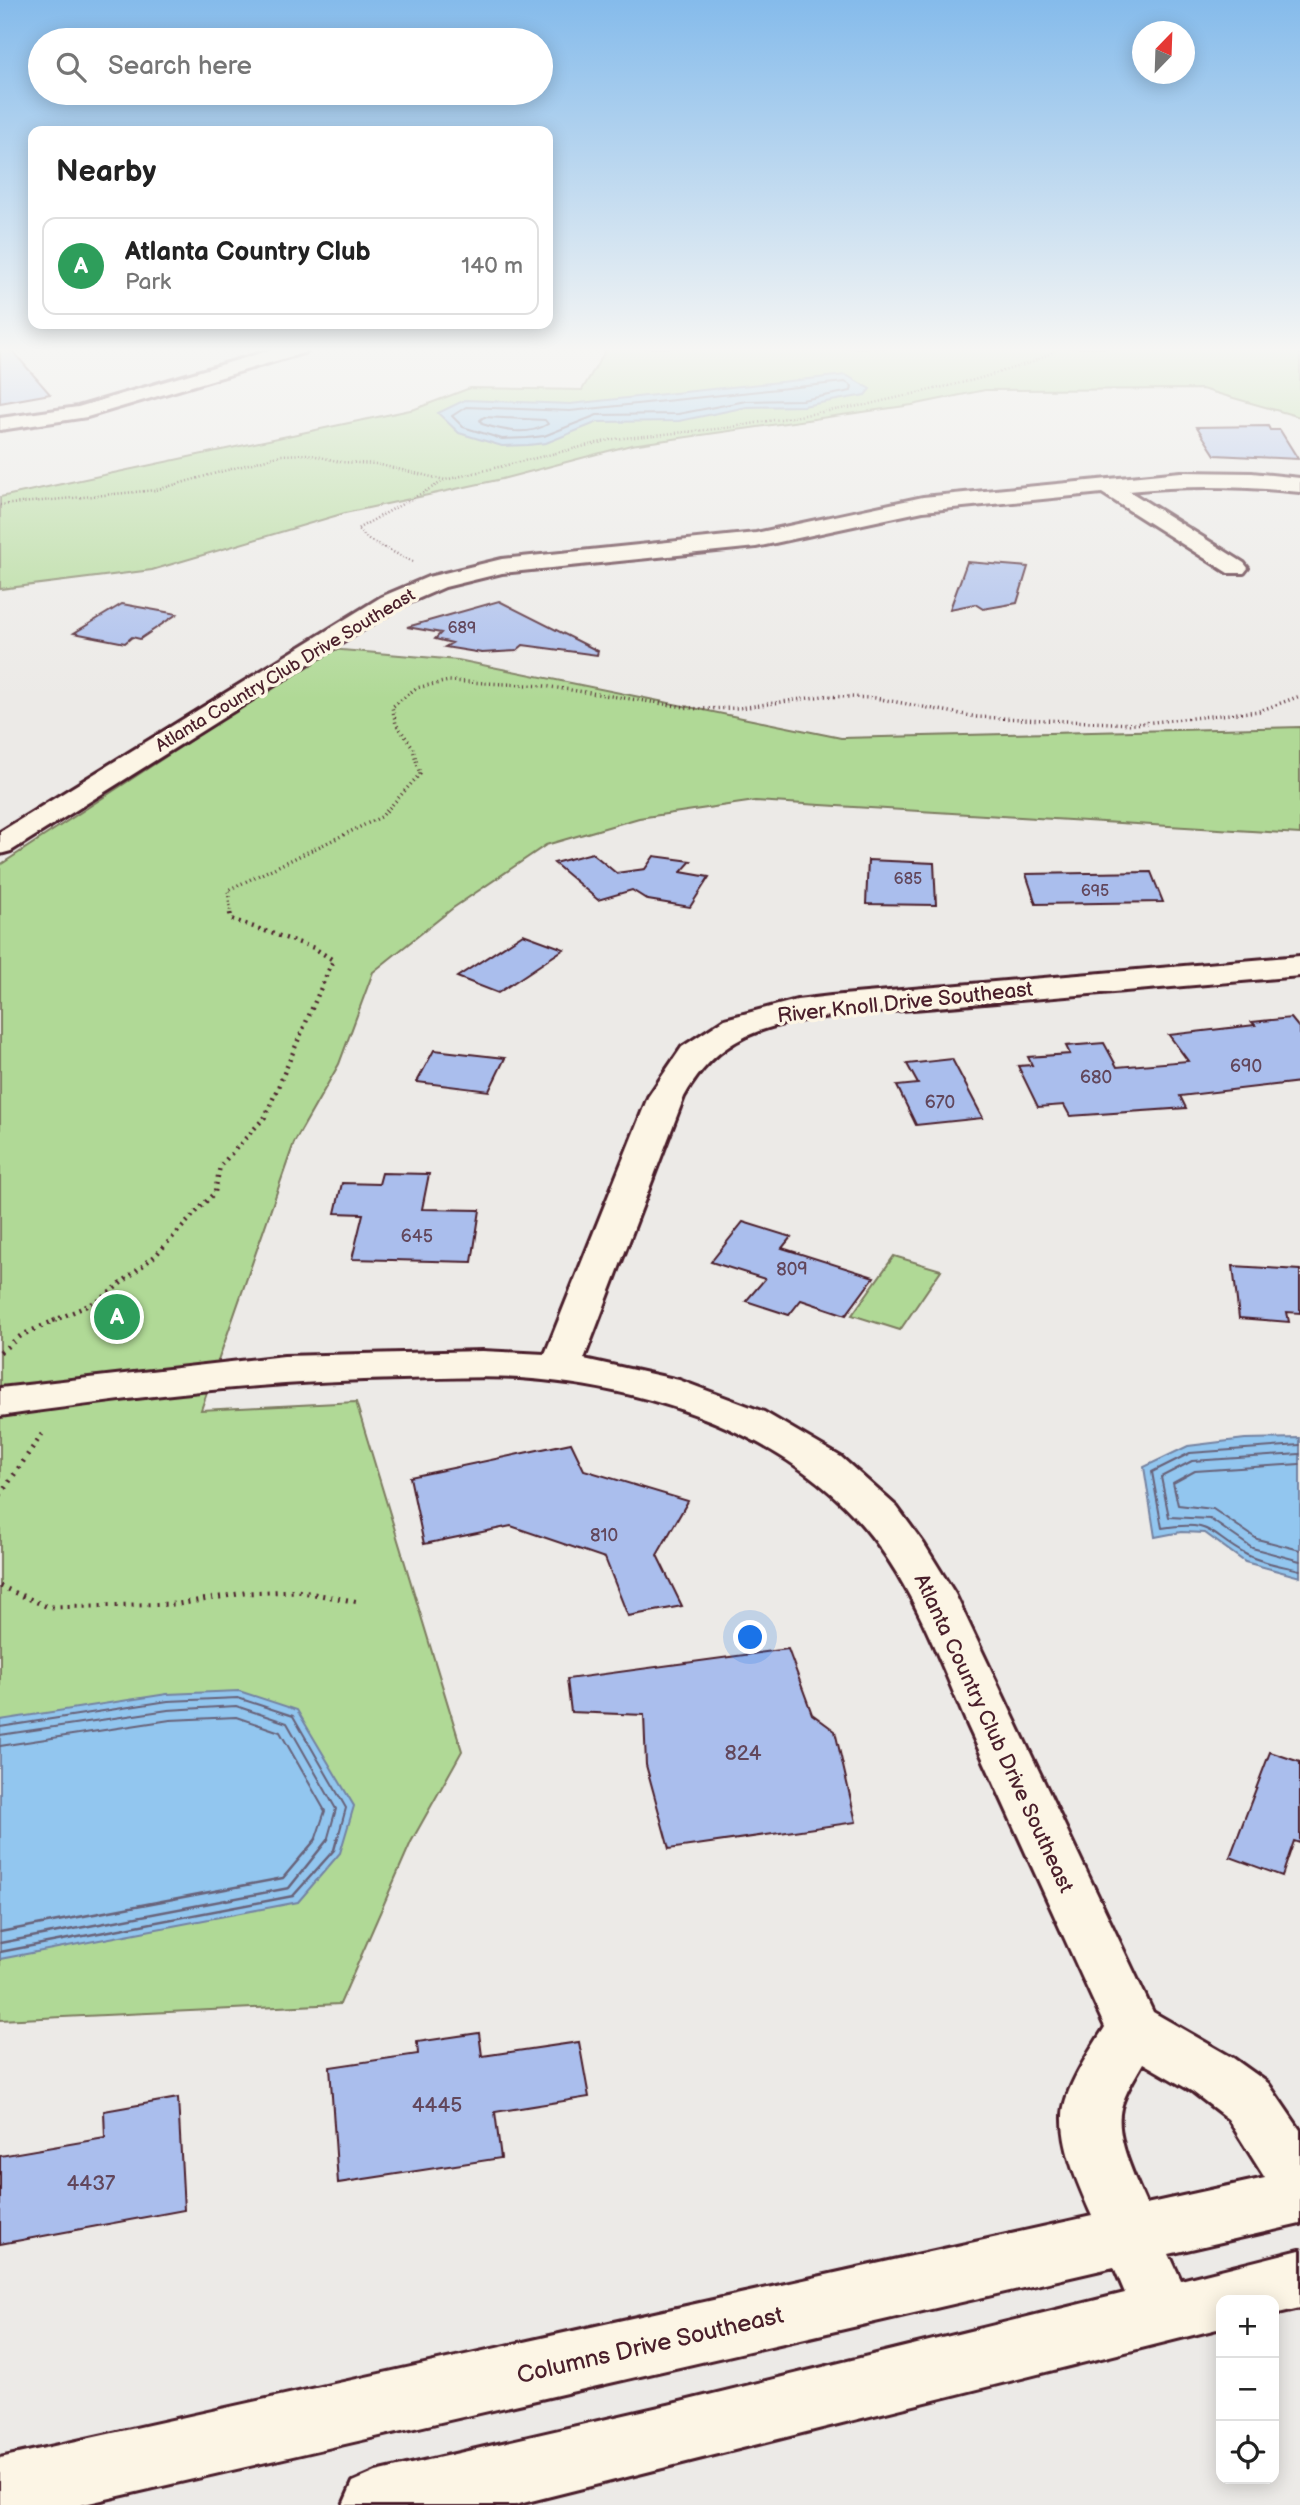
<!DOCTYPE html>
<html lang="en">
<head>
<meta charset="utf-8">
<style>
  body { margin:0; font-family:"Balsamiq Sans",sans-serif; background:#f2f2f2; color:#222 }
  .controls { position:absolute; right:21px; bottom:21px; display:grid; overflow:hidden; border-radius:14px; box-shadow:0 4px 18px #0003 }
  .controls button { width:63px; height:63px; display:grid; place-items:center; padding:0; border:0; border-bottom:2px solid #e0e0e0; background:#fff; color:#222; font:35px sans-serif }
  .compass { position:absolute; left:1132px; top:21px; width:63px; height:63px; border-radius:50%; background:#fff; box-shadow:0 4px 18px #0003; rotate:23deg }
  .you { position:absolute; left:751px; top:1638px; width:24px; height:24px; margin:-18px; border:5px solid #fff; border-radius:50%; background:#1a73e8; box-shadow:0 0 0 10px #1a73e833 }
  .badge { display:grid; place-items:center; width:46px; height:46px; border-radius:50%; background:#c8321e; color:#fff; font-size:23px; font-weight:700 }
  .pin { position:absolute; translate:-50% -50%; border:4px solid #fff; box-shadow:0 2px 7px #0006 }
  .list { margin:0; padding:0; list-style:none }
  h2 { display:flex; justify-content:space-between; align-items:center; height:91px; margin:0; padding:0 28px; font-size:30px }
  h2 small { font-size:23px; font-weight:400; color:#767676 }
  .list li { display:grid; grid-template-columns:46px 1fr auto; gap:21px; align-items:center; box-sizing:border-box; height:98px; margin:0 14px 14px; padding:0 14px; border:2px solid #e0e0e0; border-radius:14px }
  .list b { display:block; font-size:26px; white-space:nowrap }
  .list p { margin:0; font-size:23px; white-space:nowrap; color:#767676 }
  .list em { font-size:23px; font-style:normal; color:#767676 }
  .icon { flex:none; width:38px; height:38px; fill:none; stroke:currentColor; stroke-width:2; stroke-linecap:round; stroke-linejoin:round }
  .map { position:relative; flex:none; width:1300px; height:2505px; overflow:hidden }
  .search { position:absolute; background:#fff; box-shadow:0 4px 18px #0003; left:28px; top:28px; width:525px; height:77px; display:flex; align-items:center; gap:18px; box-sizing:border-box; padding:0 24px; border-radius:38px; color:#767676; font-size:26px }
  .panel { position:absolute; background:#fff; box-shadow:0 4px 18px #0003; left:28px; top:126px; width:525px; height:203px; border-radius:14px }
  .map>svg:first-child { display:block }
  .green { fill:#b0d996; stroke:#7d7c60; stroke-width:2 }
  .water { fill:#92c6ef; stroke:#7583a1; stroke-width:2 }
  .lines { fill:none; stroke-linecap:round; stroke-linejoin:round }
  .shore-far1 { stroke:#676279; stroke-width:2 }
  .shore { stroke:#676279; stroke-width:2.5 }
  .building { fill:#aabeed; stroke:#4a1f2b; stroke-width:2 }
  .street-casing { stroke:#4a1f2b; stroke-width:6 }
  .path-far3 { stroke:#4a1f2b; stroke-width:2.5; stroke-dasharray:1 2.5; stroke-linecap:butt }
  .path-far2 { stroke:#4a1f2b; stroke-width:3.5; stroke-dasharray:1 3.5; stroke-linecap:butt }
  .path-far1 { stroke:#4a1f2b; stroke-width:4.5; stroke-dasharray:2 5; stroke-linecap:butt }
  .path { stroke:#4a1f2b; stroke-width:5; stroke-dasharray:2 6; stroke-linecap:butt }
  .street { fill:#fcf5e5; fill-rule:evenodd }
  .labels { text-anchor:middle; stroke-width:7; stroke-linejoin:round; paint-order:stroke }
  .far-number-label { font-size:16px; fill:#62475c }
  .far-street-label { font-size:18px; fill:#4a1f2b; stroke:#fcf5e5 }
  .number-label { font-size:18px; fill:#62475c }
  .street-label { font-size:21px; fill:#4a1f2b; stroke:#fcf5e5 }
  .near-number-label { font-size:21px; fill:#62475c }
  .near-street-label { font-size:24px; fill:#4a1f2b; stroke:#fcf5e5 }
</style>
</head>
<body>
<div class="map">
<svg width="1300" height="2505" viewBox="0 0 1300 2505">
  <rect width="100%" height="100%" fill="#eceae7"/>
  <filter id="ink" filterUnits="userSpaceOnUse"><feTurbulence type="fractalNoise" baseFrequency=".0143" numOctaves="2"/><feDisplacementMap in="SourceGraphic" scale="14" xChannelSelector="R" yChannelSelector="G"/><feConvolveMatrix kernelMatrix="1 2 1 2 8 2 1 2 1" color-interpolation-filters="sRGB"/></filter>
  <g filter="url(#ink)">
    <path class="green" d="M607,348h693v69l-98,-28 -217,1 -73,15 -281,40 -129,34 -157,34 -193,57 -152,19v-92l415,-88 55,-21 112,2z
      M330,649l128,11 383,78 459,-11v107l-545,-33 -116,17 -93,27 -93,63 -80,64 -34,92 -45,79 -93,267 155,-8 106,349 -51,91 -71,162 -340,16v-1155z
      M894,1256l47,14 -41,60 -48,-15z"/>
    <path class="water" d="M846,375l24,14 -5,6 -62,11 -56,1 -68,14 -81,1 -52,21 -18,2 -26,1 -43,-13 -21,-20 27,-13 105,4z
      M1300,1438v139l-55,-15 -40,-29 -24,-1 -26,5 -11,-70 44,-21 57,-7z
      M239,1691l58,19 57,96 -14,47 -42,49 -298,57v-239l167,-26z"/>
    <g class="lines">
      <path class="shore-far1" d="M845,382l7,4 -1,5 -49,9 -56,1 -68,13 -81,1 -53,21 -17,2 -25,1 -39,-12 -11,-11 14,-9 104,4z
        M484,417l61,3 3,4c-20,12 -44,7 -66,0l-2,-4z
        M1300,1445l-110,8 -38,19 10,56c53,-8 45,6 85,27 15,8 36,11 53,15
        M1300,1454l-108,7 -31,16 8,40 41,2 42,29 48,13
        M1300,1464l-105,7 -22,12 5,22 35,4 44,30 43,11
        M0,1727l168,-26 70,-3 55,18 53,92 -9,33
        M0,1735l168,-25 68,-4 51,17 49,86 -9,32
        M0,1746l170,-26 66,-3 44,15 45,79 -10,30"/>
      <path class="shore" d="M0,1932l283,-54 33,-39
        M0,1943l289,-55 39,-49
        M0,1952l293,-56 41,-46 3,-11"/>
    </g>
    <path class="building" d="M0,348h10l40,46 -50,9z
      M1268,426l2,4h10l18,29 -83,-4 -18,-28z
      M967,562l61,5 -11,36 -34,6 -8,-5 -25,5z
      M499,601l99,50 -1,4 -74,-10 -7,6 -34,2 -37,-6 7,-4 -17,-4 6,-6 -34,-6z
      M122,604l55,10 -37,25 -8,-2 -7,6 -51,-10z
      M592,853l24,20 29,-4 9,-13 37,5 -10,11 28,5 -19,30 -42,-7 -16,-10 -34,10 -44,-37z
      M868,860l66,3 2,42 -70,-1z
      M1151,872l12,30 -127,2 -10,-30z
      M523,934l41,15 -66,44 -41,-16z
      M1291,1018l9,11v53l-120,14 6,12 -116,8 -6,-11 -26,2 -20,-41 14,-1 -4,-8 42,-3 -4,-8 38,-3 13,24 71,-6 -19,-26 86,-10 -3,-3z
      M434,1050l71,8 -16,33 -72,-9z
      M952,1059l31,59 -67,7 -19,-39 21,-2 -11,-20z
      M382,1173l47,1 -7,35 58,1 -8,52 -120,-3 11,-45 -28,-1 7,-30 37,1z
      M743,1222l48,15 -9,11 92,29 -28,38 -45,-15 -12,15 -43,-14 19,-22 -54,-17z
      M1233,1266l67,4v43l-13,-1 2,10 -50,-4z
      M571,1443l13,27 104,31 -31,54 25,51 -54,10 -23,-58 -94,-32 -87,18 -14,-67z
      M788,1649l24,65 23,17 21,91 -187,27 -23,-84 -2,-50 -73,-3 -4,-33z
      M1270,1752l30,10v81l-6,-2 -12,35 -52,-19z
      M479,2033l3,23 97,-14 10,55 -94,15 6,46 -163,25 -8,-116 88,-13 -1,-12z
      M178,2098l6,112 -184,34v-88l105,-18 -1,-27z"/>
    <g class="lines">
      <g class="street-casing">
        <path id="street" d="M278,348h30l-2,4 -219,65 -87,13v-12l78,-11z
          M1181,472l71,1 48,5v14c-58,-6 -113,-7 -171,-1l115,72 4,5 -4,5h-16l-126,-80 -179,18 -167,36 -254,26 -57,14 -46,20 -388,244 -11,3v-22l381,-235 47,-20 74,-18 254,-26 167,-36z
          M1300,956v20l-469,40c-66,8 -113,20 -147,81l-100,262 95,21 85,32 77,45 56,50 27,37 31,50 198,418 80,46 35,25 32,47v94l-131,30 12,26 119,-30v58l-26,6v-14h-53v28l-706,177h-172l10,-23 23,-10 292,-67 457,-112 -11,-26 -1034,238h-80v-47l1092,-242c-13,-30 -30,-66 -29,-100 0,-25 28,-67 42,-89 -46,-100 -91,-201 -137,-301 -27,-62 -51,-129 -92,-184 -81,-108 -226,-155 -356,-164 -40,-2 -79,0 -118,1 -136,2 -267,18 -402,37v-28l284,-32 198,-5 63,3 103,-257 34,-50 43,-28 72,-19 34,-4zM1143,2063l50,29 35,27 37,59 -119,26c-11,-26 -32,-67 -25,-96 4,-16 14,-31 22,-45z"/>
      </g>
      <path class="path-far3" d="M0,505l156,-15 125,-35 27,-1 33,8 35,2 69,16 169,-41 112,-11 139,-23 109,-25 59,-18 27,-14
        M413,562l-44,-22 -12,-11 87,-48"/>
      <path class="path-far2" d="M231,915l-3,-25 153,-73 39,-43 -8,-28 -16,-22 -4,-17 24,-19 33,-7 95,5 154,23 42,-1 83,-12 52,2 102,19 157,7 125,-13 41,-15"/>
      <path class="path-far1" d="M53,1321l47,-21 56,-45 59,-63 5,-26 45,-49 68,-157 -19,-12 -83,-29 -1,-6"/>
      <path class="path" d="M0,1352l22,-17 34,-15
        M0,1495l42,-61v-5
        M0,1586l48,21 130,-3 66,-11 53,-2 62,11"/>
      <use href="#street" class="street"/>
    </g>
  </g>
  <linearGradient id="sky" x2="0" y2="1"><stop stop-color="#85bbeb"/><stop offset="0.5" stop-color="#f6f6f4"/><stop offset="1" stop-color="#f6f6f4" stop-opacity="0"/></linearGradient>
  <rect width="1300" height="699" fill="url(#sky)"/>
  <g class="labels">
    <g class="far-number-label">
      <text x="462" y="633">689</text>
      <text x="908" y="884">685</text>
      <text x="1095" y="896">695</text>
    </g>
    <g class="far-street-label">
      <text transform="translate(285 670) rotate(-31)" y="6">Atlanta Country Club Drive Southeast</text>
    </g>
    <g class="number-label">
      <text x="1246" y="1072">690</text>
      <text x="1096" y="1083">680</text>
      <text x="940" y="1108">670</text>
      <text x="417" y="1242">645</text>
      <text x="792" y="1275">809</text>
      <text x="604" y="1541">810</text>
    </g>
    <g class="street-label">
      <text transform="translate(905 1002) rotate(-6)" y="7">River Knoll Drive Southeast</text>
      <text transform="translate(994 1733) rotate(65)" y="7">Atlanta Country Club Drive Southeast</text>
    </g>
    <g class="near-number-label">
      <text x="743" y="1760">824</text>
      <text x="437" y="2112">4445</text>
      <text x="91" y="2190">4437</text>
    </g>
    <g class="near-street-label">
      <text transform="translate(650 2345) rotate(-13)" y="8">Columns Drive Southeast</text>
    </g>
  </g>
</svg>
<div class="controls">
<button>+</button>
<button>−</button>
<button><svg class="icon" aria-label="locate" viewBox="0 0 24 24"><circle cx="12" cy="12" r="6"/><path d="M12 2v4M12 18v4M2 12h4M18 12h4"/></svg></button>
</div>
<svg class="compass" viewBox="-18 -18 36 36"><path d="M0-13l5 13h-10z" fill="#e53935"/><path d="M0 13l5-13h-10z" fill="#767676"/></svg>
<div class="you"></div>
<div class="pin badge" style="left:117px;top:1317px;background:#2e9e5b">A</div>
<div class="search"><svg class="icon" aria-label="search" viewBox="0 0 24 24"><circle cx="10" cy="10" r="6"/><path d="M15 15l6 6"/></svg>Search here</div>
<section class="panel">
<h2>Nearby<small></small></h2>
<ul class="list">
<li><span class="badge" style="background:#2e9e5b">A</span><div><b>Atlanta Country Club</b><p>Park</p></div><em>140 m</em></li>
</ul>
</section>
</div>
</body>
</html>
